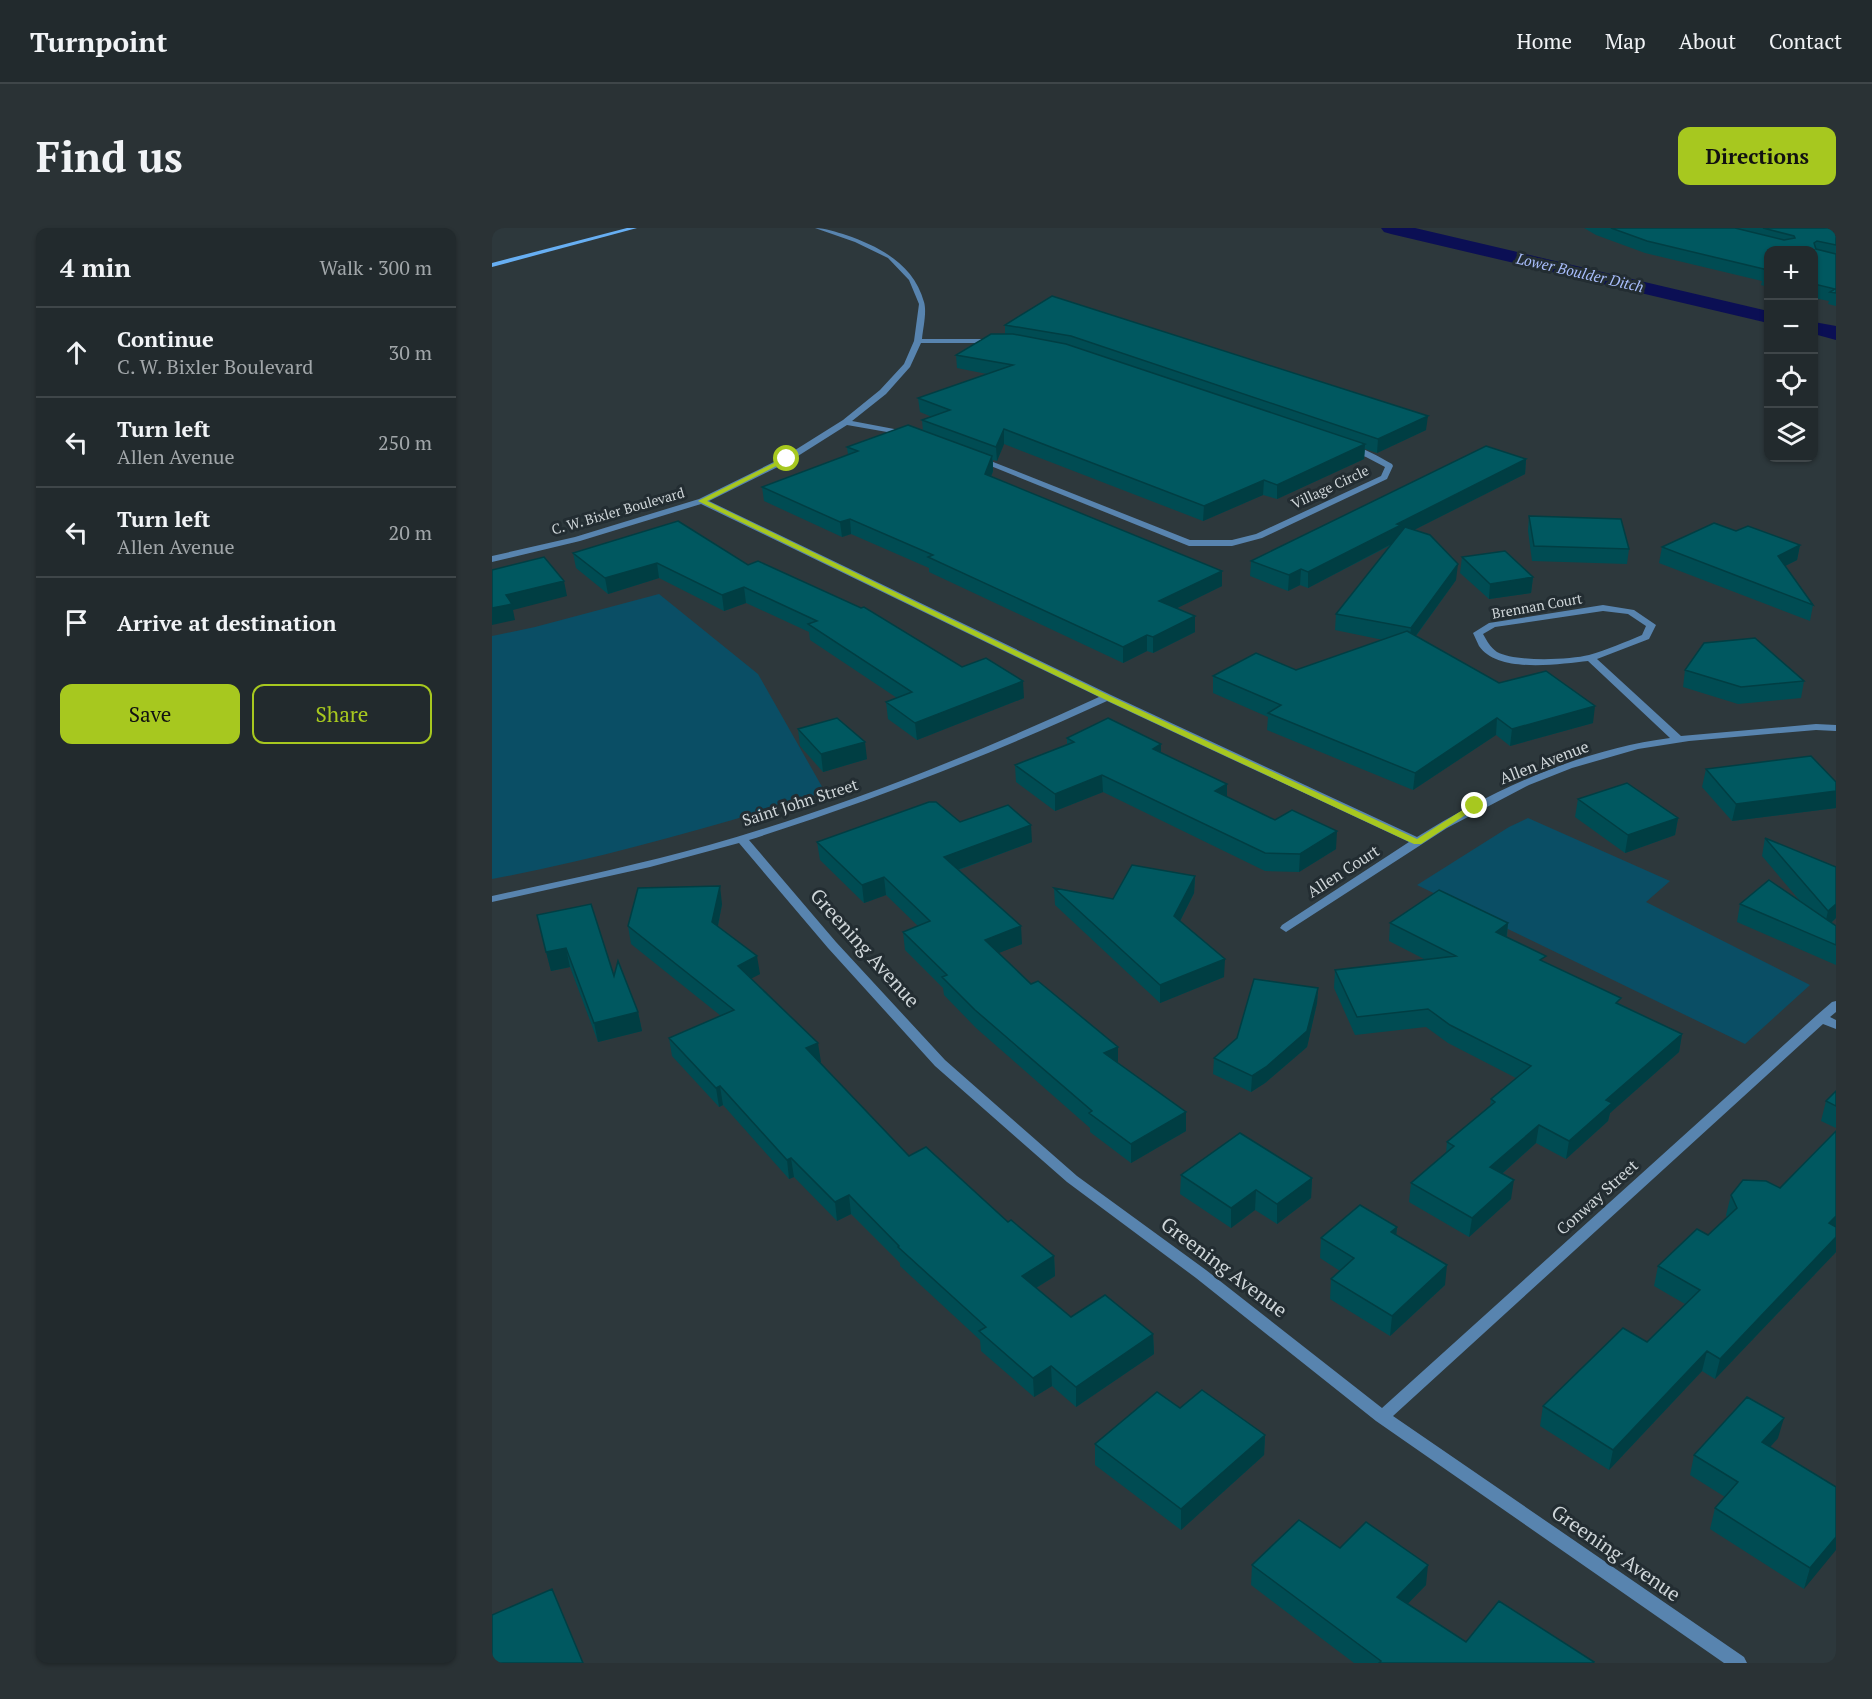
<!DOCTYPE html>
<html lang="en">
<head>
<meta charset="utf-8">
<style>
  body { margin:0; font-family:"PT Serif",serif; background:#2a3235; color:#f1f3f6 }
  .controls { position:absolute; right:18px; top:18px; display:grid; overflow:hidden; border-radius:12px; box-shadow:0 2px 4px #0004 }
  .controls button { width:54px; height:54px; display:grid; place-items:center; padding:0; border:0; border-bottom:2px solid #3f4649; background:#222a2d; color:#f1f3f6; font:30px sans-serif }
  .stop { position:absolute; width:18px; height:18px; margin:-14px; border:4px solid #a7c81f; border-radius:50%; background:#fff }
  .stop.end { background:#a7c81f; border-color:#fff; box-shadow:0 2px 6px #0008 }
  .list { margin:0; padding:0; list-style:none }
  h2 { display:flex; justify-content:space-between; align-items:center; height:78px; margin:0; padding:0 24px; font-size:26px }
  h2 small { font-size:20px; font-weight:400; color:#a2a7aa }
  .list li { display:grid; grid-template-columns:39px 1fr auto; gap:18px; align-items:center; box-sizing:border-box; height:90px; padding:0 24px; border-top:2px solid #3f4649 }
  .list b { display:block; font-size:22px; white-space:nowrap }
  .list p { margin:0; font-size:20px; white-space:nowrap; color:#a2a7aa }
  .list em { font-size:20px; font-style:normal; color:#a2a7aa }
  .actions { display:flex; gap:12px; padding:18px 24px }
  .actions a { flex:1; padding:14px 0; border:2px solid #a7c81f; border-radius:12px; text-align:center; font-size:21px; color:#a7c81f }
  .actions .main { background:#a7c81f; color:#111 }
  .icon { flex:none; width:33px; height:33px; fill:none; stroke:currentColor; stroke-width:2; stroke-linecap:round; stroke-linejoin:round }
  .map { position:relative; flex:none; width:1344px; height:1435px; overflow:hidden; border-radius:12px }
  header { display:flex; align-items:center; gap:36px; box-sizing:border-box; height:84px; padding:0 30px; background:#222a2d; border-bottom:2px solid #3f4649 }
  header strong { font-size:28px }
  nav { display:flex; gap:33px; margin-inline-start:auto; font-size:21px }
  .intro { display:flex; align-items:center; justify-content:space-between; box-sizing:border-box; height:144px; padding:0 36px }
  h1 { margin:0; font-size:42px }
  .button { padding:15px 27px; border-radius:12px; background:#a7c81f; color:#111; font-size:21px; font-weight:700 }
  main { display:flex; gap:36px; padding:0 36px }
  aside { flex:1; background:#222a2d; border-radius:12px; box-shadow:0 2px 4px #0004 }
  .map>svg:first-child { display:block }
  .green { fill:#0a4e65 }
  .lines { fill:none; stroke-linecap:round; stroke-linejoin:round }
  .canal { fill:#0b0f54; fill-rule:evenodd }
  .street { fill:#5884af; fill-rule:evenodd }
  .secondary { fill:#67aff3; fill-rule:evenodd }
  .wall { fill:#004c53 }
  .shaded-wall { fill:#003e43 }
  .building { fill:#005860; stroke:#003e43; stroke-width:1.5 }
  .route { fill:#a7c81f }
  .labels { text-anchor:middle; stroke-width:6; stroke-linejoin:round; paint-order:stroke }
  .far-street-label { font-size:14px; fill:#cfd6d9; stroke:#232d32 }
  .far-water-label { font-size:15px; font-style:italic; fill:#a8bdfb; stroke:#232d32 }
  .street-label { font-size:16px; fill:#cfd6d9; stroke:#232d32 }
  .near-street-label { font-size:20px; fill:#cfd6d9; stroke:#232d32 }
</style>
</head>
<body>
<header>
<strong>Turnpoint</strong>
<nav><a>Home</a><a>Map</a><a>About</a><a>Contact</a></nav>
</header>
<div class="intro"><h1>Find us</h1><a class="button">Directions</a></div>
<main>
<aside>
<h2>4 min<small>Walk · 300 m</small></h2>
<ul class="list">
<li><svg class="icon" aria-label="ahead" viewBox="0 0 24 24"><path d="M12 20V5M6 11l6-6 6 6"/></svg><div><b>Continue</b><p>C. W. Bixler Boulevard</p></div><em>30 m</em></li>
<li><svg class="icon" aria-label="left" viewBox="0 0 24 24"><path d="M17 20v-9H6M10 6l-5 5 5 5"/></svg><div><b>Turn left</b><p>Allen Avenue</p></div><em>250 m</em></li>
<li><svg class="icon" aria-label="left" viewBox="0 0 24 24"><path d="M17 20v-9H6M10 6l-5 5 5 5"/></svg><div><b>Turn left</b><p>Allen Avenue</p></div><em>20 m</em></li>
<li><svg class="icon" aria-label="arrive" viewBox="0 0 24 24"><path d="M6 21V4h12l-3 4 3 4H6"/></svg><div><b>Arrive at destination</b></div></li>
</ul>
<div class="actions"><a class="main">Save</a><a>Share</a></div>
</aside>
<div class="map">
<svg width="1344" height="1435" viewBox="0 0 1344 1435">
  <rect width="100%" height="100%" fill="#2d383c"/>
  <path class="green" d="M167,366l99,80 67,118c-110,34 -220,66 -333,87v-243l43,-9z
    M1036,590l142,63 -24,21 164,83 -65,59 -328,-159 92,-58z"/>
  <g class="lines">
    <path class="canal" d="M889,0h34l353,83v12l-377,-89 -7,-2z
      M1322,94l22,4v14l-22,-6z"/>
    <path class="street" d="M323,0c11,0 21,4 31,7 35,12 68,30 78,67 3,10 -1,26 -2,37h73l4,2 -4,2h-74l-11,24 -24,27 -34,27 58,11v4l-63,-11 -57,36 -81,40 402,194 306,142c78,-48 162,-87 253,-99l-82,-77c-28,3 -90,13 -109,-15 -2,-4 -4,-9 -6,-13l16,-10 114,-18 31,5 22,15 -7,14 -52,20 84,77 135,-12 20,1v6l-20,-1 -127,11 -51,8 -66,19 -43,17 -82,43 -161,104 -6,-4 2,-3 127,-83 -302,-141c-117,54 -236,100 -358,139l87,102 109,118 132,116 129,94 176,138 435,-393 15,-13 4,-1v11l-6,5 6,3v9l-13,-5 -430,392 351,241 3,6h-23l-348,-242 -180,-143 -129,-96 -132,-116 -107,-118 -89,-105 -89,24 -158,35v-6c73,-16 145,-31 217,-51 134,-38 264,-90 390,-148l-398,-193 -121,37 -88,21v-6l83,-19 124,-38 85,-42 59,-37 37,-30 24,-26 10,-23 5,-37 -10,-24 -21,-22 -33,-16zM1111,383l25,3 18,12 -4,9c-17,7 -35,15 -53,20 -20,5 -74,7 -92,-3 -7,-5 -10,-11 -14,-18l12,-7z
      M855,218c16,0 32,11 45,18l1,2 -6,13 -125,59 -30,8h-43l-213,-86 7,-2 207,82h42l24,-6 125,-58 4,-9 -19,-10 -19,-7z"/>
    <path class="secondary" d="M135,0h10l-145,39v-4z"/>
  </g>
  <path class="wall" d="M1092,0h252v78l-8,-2 1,-3 -15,-3v-48h-46v37l-7,-2 1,-4 -117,-28 -49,-18z
    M560,68l374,134 -49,23 -12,-4 -1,10 -87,40 -14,-4 -60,26 -199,-77 -7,17 -4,-1v11l-2,6 231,109 -45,22 18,8v16l-42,21 -6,-2 -24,12 -194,-91v-4l-78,-34 -9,3 -78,-36 -2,-14 86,-32 -1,-8 76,-16 -1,-11 10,-3 -12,-5 -2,-14 69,-24 -30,-6 -1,-13 49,-21v-9z
    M1034,231l-1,15 -111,56 42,50 -40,56 83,47 94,40 -83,23 -14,-11 -83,55 -146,-60 1,-13 -55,-24v-17l83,-6 87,-30 -48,-10 1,-16 55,-69 -83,43 -8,-3 -12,6 -38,-15 1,-15z
    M1037,288l100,33 -2,15 -95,-3 -4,-30z
    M1244,303l64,14 -3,15 -12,6 28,39 -3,16 -151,-58 3,-16z
    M81,325l175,12 276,133 -107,42 -29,-21 -2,-17 11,-4 -87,-58 -1,-8 -63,-29 -22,8 -65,-33 -51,16 -32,-26z
    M970,329l71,20 -2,16 -42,6 -29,-26z
    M1193,442l119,11 -3,17 -63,6 -55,-17z
    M306,501l69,30 -44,13 -23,-26z
    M575,510l94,14 66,32v13l109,52 -37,23 -34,-1 -162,-79 -48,19 -39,-29 -1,-17 52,-20z
    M1214,541l130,13v26l-104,13 -30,-34z
    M1086,571l100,19 -3,17 -50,18 -50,-36z
    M468,594l72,20 -73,28 63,74 -24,9 33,31 87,79 68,49v19l-55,32 -41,-31v-4l-114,-100 -32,-33 -1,-7 -38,-38 -2,-18 15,-6 -32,-31 -22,8 -44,-43 -3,-18z
    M1273,610l71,29v51l-5,5 5,3v39l-99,-43 3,-18 60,-3 -38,-45z
    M703,648l-1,17 -14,28 44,56 -64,26 -105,-98 -1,-17 59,11z
    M230,676l-4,22 42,48 -9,4 70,84h-2l90,94 99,66 46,34 1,20 -19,12 35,29 82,17 1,20 -78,53 -24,-21 -18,11 -53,-46 -1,-11 -80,-74v-3l-49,-49 -14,7 -43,-44 -5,2 -66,-74 -4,2 -47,-51 -3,-18 52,-22 -90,-72 -3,-18z
    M45,687l77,61 24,36 4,19 -44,11 -28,-75 -19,4z
    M898,695h118l-1,14 38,26 75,41 62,30 -3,18 -69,61 -2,8 -42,38 -30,-16 -34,31 9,25 -42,38 -60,-35 2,-19 35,-30 1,-11 43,-36 1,-7 25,-21 -68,-35 -22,-16 -71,8 -21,-47 1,-18 91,-10 -37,-19z
    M826,760l-1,15 -10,44 -42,36 -14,9 -38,-18 1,-16z
    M1344,863v37l-15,-7 5,-20z
    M1344,903v121l-121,127 -13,-8 -93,99 -69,-44 3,-20 104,-64 38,-38 -31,-18 4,-20 50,-31 19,-18 -1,-2 5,-20 49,-7z
    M689,947l131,3 -1,20 -34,26 -22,-14 -24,18 -51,-34z
    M905,999l-1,8 49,50 -55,51 -60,-37 1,-20 9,-8 -20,-13 1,-20z
    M773,1207l-1,20 -83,75 -86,-65v-21z
    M1286,1210l-8,9 66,40 -32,102 -94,-60 5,-21 10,-11 -35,-22 4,-20z
    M848,1320l86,37 -19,19 59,38 128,21h-240l-103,-78 1,-20z"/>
  <path class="shaded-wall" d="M936,188l-2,14 -49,23 1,-14z
    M512,201v15l-7,17 -1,-14z
    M873,216l-1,15 -87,40v-14z
    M500,228l1,15 -7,18 -1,-15z
    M1034,231l-1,15 -125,63 -1,3 -91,48v-16l89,-48z
    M772,252l-1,15 -60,26 1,-15z
    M358,291l1,15 -9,3 -2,-15z
    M1308,317l-3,15 -22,11 3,-15z
    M165,335l2,15 -51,16 -3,-16z
    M966,336l-2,16 -47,65 2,-17z
    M809,341l-1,16 -12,6 1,-16z
    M730,343v15l-63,31v-16z
    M1041,349l-2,16 -42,6 1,-15z
    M72,353l3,15 -54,14 2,10 -23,5v-17l14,-13z
    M252,359l2,16 -22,8 -2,-16z
    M703,388v16l-42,21v-16z
    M655,407v16l-24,12v-16z
    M531,453l1,17 -107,42 -2,-17z
    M1103,478l-2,17 -83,23 2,-17z
    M1005,490l-1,17 -83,55 2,-17z
    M373,514l2,17 -44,13 -2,-18z
    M669,516v18l-8,-13z
    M610,547l1,17 -48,19v-17z
    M735,556v17l-12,-10z
    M1344,563v17l-104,13 4,-17z
    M1186,590l-3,17 -50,18 3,-18z
    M539,597l1,17 -86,32 -2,-17z
    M845,603l-1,18 -37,23 1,-18z
    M703,648l-1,17 -20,40v-17z
    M392,649l2,18 -22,8 -2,-18z
    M228,658l2,18 -7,36 -3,-18z
    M1344,676v14l-12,11 4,-18z
    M1016,695l-2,18 -10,-9z
    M529,698l1,18 -36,14 -1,-18z
    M74,720l4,19 -19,4 -5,-19z
    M265,728l3,18 -19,10 -3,-18z
    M733,731l-1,18 -64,26v-18z
    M826,760l-1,15 -10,44 -42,36 -14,9 1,-16z
    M146,784l4,19 -44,11 -4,-19z
    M1190,806l-3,18 -69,61 -2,8 -42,38 3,-18 37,-41z
    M326,815l3,19 -13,5 -2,-19z
    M626,819v18l-14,-12z
    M228,858l3,19 -4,2 -3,-19z
    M694,884v19l-55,32v-19z
    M1047,897l-3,18 -48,43 2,-19z
    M299,930l3,19 -5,2 -2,-19z
    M820,950l-1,20 -34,26v-20z
    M1022,952l-3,19 -42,38 3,-19z
    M764,962l-1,20 -24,18v-20z
    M357,967l2,19 -14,7 -2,-19z
    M1344,988v14l-7,-7z
    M905,999l-2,19 -4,-14z
    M1344,1009v15l-121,127 5,-20z
    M562,1028l1,20 -32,20 -1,-20z
    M955,1037l-2,20 -55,51 2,-20z
    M661,1106l1,20 -78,53v-20z
    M1215,1123l-5,20 -93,99 4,-20z
    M559,1138l1,20 -18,11 -1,-19z
    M1292,1190l-6,20 -22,25 6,-21z
    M773,1207l-1,20 -83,75v-21z
    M1344,1309v13l-32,39 6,-21z
    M936,1337l-2,20 -32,33 3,-21z"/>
  <path class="building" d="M1119,0h124l49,12 11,-2 -1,-2 -31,-8h73v17l-19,-4 -3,2 2,6 20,5v39l-6,-1 5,-3 -21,-5v-34h-46v20l-121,-29z
    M560,68l376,120 -50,23 -307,-103 -66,-11z
    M499,106h22l53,10 299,100 -88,41 -13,-5 -60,26 -200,-77 -8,18 -74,-27 28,-10 -32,-12 95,-33 -57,-10z
    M416,197l84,31 -7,18 237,97 -63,30 36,15 -42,21 -6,-2 -24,12 -195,-90 5,-2 -83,-36 -10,3 -78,-35 96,-36 -11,-4z
    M994,218l40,13 -129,65 4,1 -93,47 -7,-3 -12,6 -38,-14z
    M1037,288l92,3 8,30 -95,-3z
    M186,293l70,44 10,-4 103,47 3,-1 98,60 24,-9 37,23 -108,42 -29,-21 26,-10 -104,-68 9,-3 -73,-34 -22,8 -65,-32 -52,15 -32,-25z
    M1222,295l22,8 12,-5 52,19 -22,11 35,49 -151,-58z
    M913,299l25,8 28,29 -47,64 -75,-14z
    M1013,323l28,26 -43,7 -28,-27z
    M52,329l20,24 -58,14 6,9 -20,4v-38z
    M915,403l92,52 47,-12 49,35 -83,23 -15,-11 -82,55 -147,-60 13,-8 -68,-29 43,-23 40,17z
    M1263,410l49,43 -63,6 -56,-17 19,-27z
    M345,490l28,24 -44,12 -23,-25z
    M616,490l53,26 -8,5 74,35 -12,7 60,29 17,-10 45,21 -37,23 -35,-1 -163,-78 -47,19 -40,-29 59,-23 -7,-4z
    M1319,528l25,26v9l-100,13 -30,-35z
    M1135,555l51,35 -50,17 -50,-36z
    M437,574h7l24,20 48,-17 23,20 -87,32 77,69 -36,14 46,44 7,-3 80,66 -14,6 82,59 -55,32 -42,-31 3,-2 -117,-101 -33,-33 5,-2 -44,-43 27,-11 -46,-44 -22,8 -45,-43z
    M1273,610l71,29v37l-8,7z
    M640,637l63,11 -21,40 51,43 -65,26 -106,-97 59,11z
    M1277,652l67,46v19l-96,-41z
    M228,658l-8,36 45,34 -19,10 80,77 -12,5 103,108 17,-9 82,75 3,-2 43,36 -32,20 49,41 34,-22 48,39 -77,53 -25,-21 -18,12 -54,-47 7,-4 -88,-80 1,-1 -50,-51 -14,7 -44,-44 -4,2 -67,-74 -4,2 -47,-50 65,-28 -106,-84 10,-38z
    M947,662l69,33 -12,9 50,24 -6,4 81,38 -5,5 66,31 -76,66 6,3 -43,38 -30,-16 -49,42 24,13 -42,38 -61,-35 43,-37 -7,-4 48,-40 -4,-3 40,-33 -81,-41 -22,-16 -71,8 -22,-47 121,-14 -66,-33z
    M99,676l23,72 4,-15 20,51 -44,11 -28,-75 -20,4 -9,-37z
    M762,751l64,9 -11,43 -41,36 -14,9 -38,-18 23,-20z
    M1344,863v15l-10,-5z
    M1344,903v85l-7,7 7,4v10l-116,122 -13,-8 -94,99 -70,-44 80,-78 24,14 53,-52 -42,-24 39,-37 11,6 29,-27 -6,-13 12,-15 23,1 14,7z
    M748,905l72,45 -35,26 -21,-14 -25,18 -50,-33z
    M868,977l37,22 -6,5 56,33 -55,51 -61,-37 23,-21 -33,-20z
    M710,1162l63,45 -84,74 -86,-65 62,-52 23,16z
    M1255,1169l37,21 -22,24 74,45v50l-26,31 -95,-60 23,-26 -44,-27z
    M807,1292l41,28 26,-26 62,43 -31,32 69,45 33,-41 95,61 -1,1h-214l2,-2 -129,-96z
    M60,1361l31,74h-91v-48z"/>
  <path class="route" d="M292,230l6,1 -83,42 403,195 307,143 55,-35 7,2 -58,38h-7l-310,-145 -406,-198z"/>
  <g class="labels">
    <g class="far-street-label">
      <text transform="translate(838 259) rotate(-25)" y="5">Village Circle</text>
      <text transform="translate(126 283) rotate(-16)" y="5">C. W. Bixler Boulevard</text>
      <text transform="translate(1045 378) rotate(-10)" y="5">Brennan Court</text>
    </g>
    <g class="far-water-label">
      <text transform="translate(1088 45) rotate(13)" y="5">Lower Boulder Ditch</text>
    </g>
    <g class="street-label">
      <text transform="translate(1052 534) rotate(-21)" y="6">Allen Avenue</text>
      <text transform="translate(308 574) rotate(-18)" y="6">Saint John Street</text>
      <text transform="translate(851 643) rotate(-33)" y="6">Allen Court</text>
      <text transform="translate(1105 969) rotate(-42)" y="6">Conway Street</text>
    </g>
    <g class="near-street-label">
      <text transform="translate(373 720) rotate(48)" y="7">Greening Avenue</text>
      <text transform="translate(732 1039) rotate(37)" y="7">Greening Avenue</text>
      <text transform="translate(1124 1325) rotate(35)" y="7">Greening Avenue</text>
    </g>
  </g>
</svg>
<div class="controls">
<button>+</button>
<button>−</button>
<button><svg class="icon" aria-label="locate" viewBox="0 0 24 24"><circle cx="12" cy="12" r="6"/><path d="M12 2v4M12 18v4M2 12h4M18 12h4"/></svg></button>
<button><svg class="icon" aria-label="layers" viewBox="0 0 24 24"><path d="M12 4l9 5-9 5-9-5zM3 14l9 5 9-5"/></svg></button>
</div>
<div class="stop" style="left:295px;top:231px"></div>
<div class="stop end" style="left:983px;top:578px"></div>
</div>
</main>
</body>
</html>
